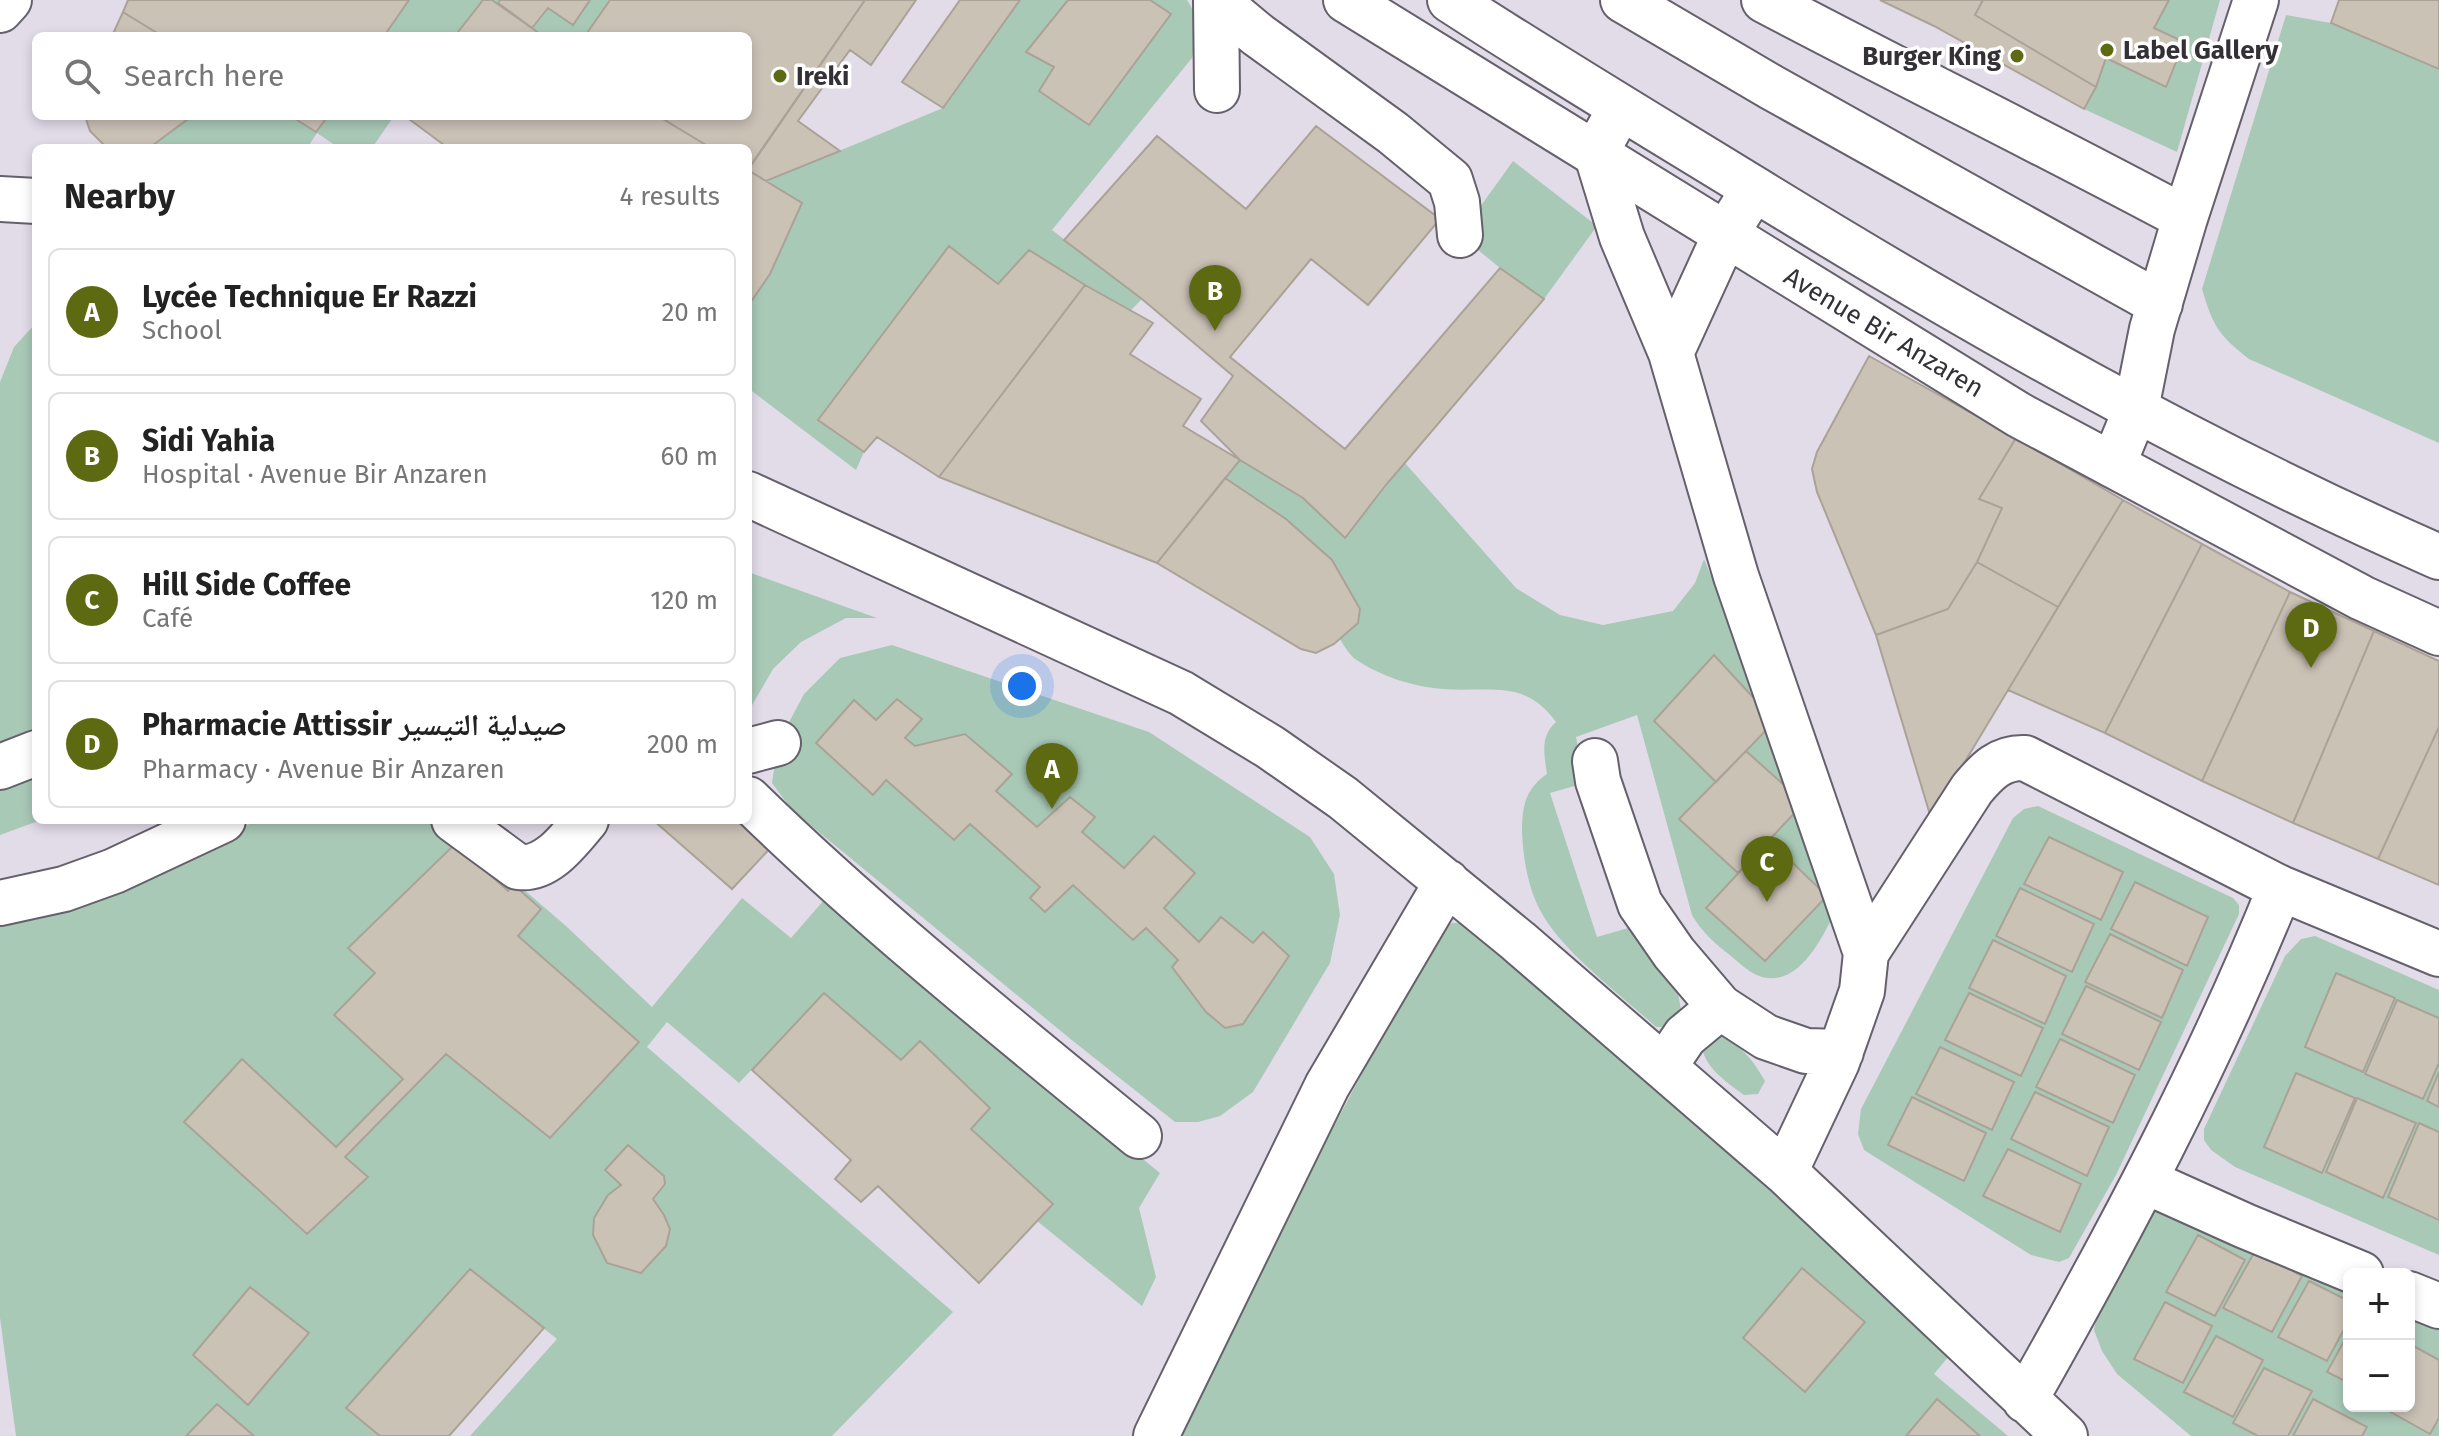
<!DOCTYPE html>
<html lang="en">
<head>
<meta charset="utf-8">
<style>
  body { margin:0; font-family:"Fira Sans","Noto Naskh Arabic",sans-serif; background:#f6f6f6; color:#222 }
  .controls { position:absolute; right:24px; bottom:24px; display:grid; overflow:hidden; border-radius:12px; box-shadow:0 4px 12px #0003 }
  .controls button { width:72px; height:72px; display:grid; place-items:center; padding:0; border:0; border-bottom:2px solid #e0e0e0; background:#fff; color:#222; font:40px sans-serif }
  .you { position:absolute; left:1022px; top:686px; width:28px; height:28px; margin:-20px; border:6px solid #fff; border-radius:50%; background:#1a73e8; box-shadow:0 0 0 12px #1a73e833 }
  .badge { display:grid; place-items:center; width:52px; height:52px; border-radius:50%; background:#5e6a12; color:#fff; font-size:26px; font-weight:700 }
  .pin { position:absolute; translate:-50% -66px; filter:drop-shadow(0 2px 4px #0008) }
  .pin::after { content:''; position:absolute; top:42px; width:28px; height:24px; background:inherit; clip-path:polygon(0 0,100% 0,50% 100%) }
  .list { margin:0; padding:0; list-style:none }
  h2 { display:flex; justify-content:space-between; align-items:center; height:104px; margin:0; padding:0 32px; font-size:34px }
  h2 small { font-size:26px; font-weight:400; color:#767676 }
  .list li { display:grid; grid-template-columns:52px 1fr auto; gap:24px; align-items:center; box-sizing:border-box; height:128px; margin:0 16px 16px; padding:0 16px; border:2px solid #e0e0e0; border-radius:12px }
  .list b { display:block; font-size:30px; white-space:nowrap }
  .list p { margin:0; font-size:26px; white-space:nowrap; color:#767676 }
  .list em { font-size:26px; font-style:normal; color:#767676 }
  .icon { flex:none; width:44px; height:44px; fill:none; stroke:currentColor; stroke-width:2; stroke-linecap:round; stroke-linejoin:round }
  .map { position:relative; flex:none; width:2439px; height:1436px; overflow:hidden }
  .search { position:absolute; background:#fff; box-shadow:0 4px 12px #0003; left:32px; top:32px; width:720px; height:88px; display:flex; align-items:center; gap:20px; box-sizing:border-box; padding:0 28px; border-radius:12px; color:#767676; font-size:30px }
  .panel { position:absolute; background:#fff; box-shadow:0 4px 12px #0003; left:32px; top:144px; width:720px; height:680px; border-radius:12px }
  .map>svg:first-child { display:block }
  .green { fill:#a9c9b7 }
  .building { fill:#cbc2b6; stroke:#aba297; stroke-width:2 }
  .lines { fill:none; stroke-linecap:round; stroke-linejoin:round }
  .minor-casing { stroke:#65606b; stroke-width:48 }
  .major-casing { stroke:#65606b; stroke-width:48 }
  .minor { stroke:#fff; stroke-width:44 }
  .major { stroke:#fff; stroke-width:44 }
  .poi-dot { fill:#5e6a12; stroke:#fff; stroke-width:3 }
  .labels { text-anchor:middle; stroke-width:7; stroke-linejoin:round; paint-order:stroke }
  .poi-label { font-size:26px; font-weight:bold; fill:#333136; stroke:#fff; text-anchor:start }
  .street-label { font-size:26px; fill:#333136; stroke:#fff }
</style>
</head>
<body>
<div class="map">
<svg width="2439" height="1436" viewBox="0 0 2439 1436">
  <rect width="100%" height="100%" fill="#e2dce9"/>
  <path class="green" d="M409,0h74l-28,36h-71z
    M492,0h118l-25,36h-42z
    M1020,0h167c14,20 11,36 5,58l-140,172 90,69 -11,11 -46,-25 -146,192 -62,-40 -13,15 -8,18 -108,-82v-82l22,-32 32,-71 -36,-22 177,-73z
    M2169,0h51l-43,152 -93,-43 12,-22 10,-29 60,29 17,-44 -29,-15z
    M2286,15l45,8 108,46v374l-190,-84c-31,-24 -36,-33 -47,-70z
    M192,116h99l25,16 12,-16h66l-22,32h-33l-22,-15 -10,15h-158z
    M1513,161l84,65 -53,73 -44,-31 -40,-33z
    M36,323v497h5l-41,15v-453l14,-35z
    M1240,460l63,38 42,40 60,-75 111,125 44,27 43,10 70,-14 22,-28 9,-24 9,22 9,-7 114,336c-13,26 -36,77 -74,67 -11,-3 -23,-14 -31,-21 -16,-12 -29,-24 -39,-41l-55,-200 -61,22 9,46 -35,10 47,144 38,-11 42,62 5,27 -13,12h-13c-35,-32 -95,-76 -116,-117 -12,-22 -17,-53 -18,-78 0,-25 3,-43 25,-58 -3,-20 -7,-38 9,-52 -31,-44 -68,-29 -113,-33 -30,-2 -63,-13 -88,-30 -6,-5 -11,-13 -15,-20l17,-16 -25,-63 -46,-41 -61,-41z
    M748,572l129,46h-31l-45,24 -28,27 -25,43z
    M892,645l257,87 161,105 24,37 6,41 -10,48 -77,129 -33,24 -22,6h-23l-107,-85 -276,-227 -20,-27 6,-40 26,-49 36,-36z
    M2038,806l195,92 6,7v9l-123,261 -47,83 -10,4 -28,-7 -167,-105 -6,-16 3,-25 152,-291 11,-9z
    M258,820h169l66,43 73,63 86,81 90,-109 49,40 33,-38 336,273 -21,35 17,69 -14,29 -105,-85 16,-17 -82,-75 18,-21 -69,-67 -19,19 -77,-67 -85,90 -72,-61 -20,25 306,265 -121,124h-362l87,-97 -87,-69 -123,138 33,28h-126l-37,-32 -31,32h-170l-16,-118v-400l103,-25z
    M1452,923h11l311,266 175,167 -15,18 74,62h-833l150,-293 113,-212z
    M2315,936l124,54v265l-204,-88 -24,-17 -7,-10v-11l81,-173 16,-17z
    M1712,1033c26,8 40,25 53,48l-7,13 -14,1c-19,-14 -42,-29 -43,-54z
    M2155,1207l194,73v126h60v-101l30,12v119h-248l-74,-62 -15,-23 -8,-21 4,-20z"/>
  <path class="building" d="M128,0h281l-25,36h-222l-39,-24z
    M483,0h9l51,36h-88z
    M500,0h90l-17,25 -25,-17 -16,20 -34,-25z
    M610,0h255l-117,169v-21h-37l-53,-32h90v-80h-163z
    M865,0h51l-45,65 -21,-15 -52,71 42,30 -74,30 -18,-11z
    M960,0h60l-77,108 -41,-26z
    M1068,0h82l21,14 -82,111 -50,-34 15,-24 -28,-15z
    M1880,0h103l-8,15 121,72 -12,22 -150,-83z
    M1983,0h186l-15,28 30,14 -18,45 -60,-29 -10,29 -121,-72z
    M2339,0h100v69l-108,-46z
    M123,12l39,24h-50z
    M85,116h107l-43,32h-42l-17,-17z
    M291,116h37l-12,16z
    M405,116h253l53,32h-268l1,-3z
    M1316,126l124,93 -72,86 -57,-46 -81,98 115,92 155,-181 44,31 -158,186 -41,53 -42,-40 -63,-38 -39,-39 32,-45 -91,-77 -78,-59 93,-104 89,73z
    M748,170l54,33 -32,71 -22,32z
    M949,246l49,38 31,-34 56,35 -146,192 -62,-40 -13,15 -46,-32z
    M1085,285l68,38 -23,31 71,45 -18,27 57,34 -83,103 -218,-86z
    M1869,356l147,82 -37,61 23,9 -25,54 -29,47 -72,26 -59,-143 -5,-23 5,-17z
    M2016,438l107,62 -65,107 -81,-45 25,-54 -23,-9z
    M1225,478l61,41 46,41 28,49 -2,14 -24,21 -18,9 -15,-4 -144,-86z
    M2123,500l79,44 -97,189 -97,-43z
    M2202,544l88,48 -88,189 -97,-48z
    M1977,562l81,45 -127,211 -55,-183 72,-26z
    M2290,592l84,39 -81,192 -91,-42z
    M2374,631l65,30v66l-61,132 -85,-36z
    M1714,655l61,66 -59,61 -62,-61z
    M897,699l25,20 -17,19 10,8 50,-12 47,40 -16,17 41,36 33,-30 25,20 -13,15 42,36 30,-32 41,37 -31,35 35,34 22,-25 32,26 10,-11 26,24 -46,68 -18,4 -19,-16 -34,-45 6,-7 -32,-32 -13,12 -60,-55 -28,27 -15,-14 10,-11 -70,-63 -16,16 -68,-60 -13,15 -57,-52 38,-43 22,20z
    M2439,727v158l-61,-26z
    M1746,751l58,52 -66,70 -59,-54z
    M653,820h95l29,21 -45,48z
    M2049,837l74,35 -22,48 -77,-36z
    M1769,840l58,56 -62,65 -59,-53z
    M455,844l53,47 6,-6 27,24 -23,27 121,106 -89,96 -104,-84 -101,103 23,20 -61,57 -123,-112 58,-63 94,88 67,-68 -69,-64 41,-42 -27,-25z
    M2135,882l73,35 -21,49 -76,-37z
    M2020,888l74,36 -22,48 -76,-36z
    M2110,934l73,36 -21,48 -77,-36z
    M1993,940l73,36 -21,48 -76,-36z
    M2336,973l59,25 -32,74 -58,-25z
    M2086,986l75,36 -22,48 -77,-36z
    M824,993l77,67 19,-19 70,67 -19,21 82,75 -74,79 -101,-97 -17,16 -26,-23 16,-19 -99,-90z
    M1969,993l74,35 -22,48 -76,-36z
    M2397,1000l42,18v45l-16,36 -58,-25z
    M2060,1039l75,36 -22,48 -77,-36z
    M1940,1047l74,35 -22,48 -76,-36z
    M2439,1072v35l-12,-6z
    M2296,1073l59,25 -33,75 -58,-26z
    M2035,1092l74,35 -22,49 -76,-37z
    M1912,1097l74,36 -22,48 -76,-36z
    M2357,1098l59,25 -33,75 -57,-26z
    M2419,1123l20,9v88l-51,-23z
    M628,1145l36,31 1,8 -12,15 11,16 6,14 -4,17 -25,27 -34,-10 -14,-28 1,-17 14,-23 13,-10 -16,-15z
    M2008,1149l73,35 -21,48 -77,-36z
    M2198,1235l47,25 -30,56 -49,-24z
    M2255,1251l47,25 -30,56 -49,-24z
    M1802,1268l63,54 -60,70 -62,-54z
    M470,1269l74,59 -95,108h-69l-34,-28z
    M2309,1281l40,20v19l-22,41 -49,-24z
    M250,1287l59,46 -61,72 -55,-50z
    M2165,1302l47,24 -29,57 -49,-24z
    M2349,1332v51l-22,-11z
    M2216,1336l47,24 -30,57 -49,-25z
    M2410,1344l29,16v58l-9,16 -50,-28h29z
    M2264,1368l48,23 -24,45h-30l-25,-13z
    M1937,1399l43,37h-74z
    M2313,1399l54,28 -5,9h-69z
    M217,1404l37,32h-68z"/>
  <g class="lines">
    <g class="minor-casing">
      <path id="minor" d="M1216,0l42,35 135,98 57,47 7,22 3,33
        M1216,0l1,90
        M1623,0l148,87 389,217
        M1764,0c140,74 281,143 421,218
        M1620,109l-24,43 26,85 49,116 65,223 130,377 -4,38 -25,71 -52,110
        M0,199l36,2
        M1671,353l54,-118 29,-46
        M2113,465l23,-56 16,-80 33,-111 71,-218
        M748,494l433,199 89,54 73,51 175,143 267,231 280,264
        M748,751l30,-8
        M1595,761l3,20 42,123 34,49 46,54 46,30 40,14 35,1
        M0,767l36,-14
        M748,799c123,120 258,228 391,337
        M454,820l64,47c29,4 51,-27 68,-47
        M0,903l64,-14 50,-18 109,-51
        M1866,953l106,-164c15,-18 28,-32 53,-31l255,130 159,66
        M1664,1067l21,-31 35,-29
        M2145,1181l100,45 116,48
        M2409,1294l30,12
        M2025,1400c94,-166 184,-335 255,-512
        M1156,1436l171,-350 120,-204"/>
    </g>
    <g class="major-casing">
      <path id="major" d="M1346,0l673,415 343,183 77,35
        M1450,0c100,65 202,126 303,188 221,136 448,265 686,369
        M0,10l9,-10"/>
    </g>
    <use href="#minor" class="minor"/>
    <use href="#major" class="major"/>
  </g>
  <g class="poi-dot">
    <circle cx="2107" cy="50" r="8"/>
    <circle cx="2017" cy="56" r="8"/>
    <circle cx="780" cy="76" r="8"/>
  </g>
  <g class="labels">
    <g class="poi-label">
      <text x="2123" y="59">Label Gallery</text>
      <text x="2001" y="65" text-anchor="end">Burger King</text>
      <text x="796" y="85">Ireki</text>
    </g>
    <g class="street-label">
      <text transform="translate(1884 332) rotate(31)" y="9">Avenue Bir Anzaren</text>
    </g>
  </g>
</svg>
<div class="controls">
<button>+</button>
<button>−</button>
</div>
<div class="you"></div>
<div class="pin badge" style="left:1052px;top:809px">A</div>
<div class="pin badge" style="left:1215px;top:331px">B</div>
<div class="pin badge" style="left:1767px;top:902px">C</div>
<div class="pin badge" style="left:2311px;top:668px">D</div>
<div class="search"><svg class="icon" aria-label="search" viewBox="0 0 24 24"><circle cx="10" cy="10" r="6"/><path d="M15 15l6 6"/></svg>Search here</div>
<section class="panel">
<h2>Nearby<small>4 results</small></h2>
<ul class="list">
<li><span class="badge">A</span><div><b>Lycée Technique Er Razzi</b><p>School</p></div><em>20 m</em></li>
<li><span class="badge">B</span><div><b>Sidi Yahia</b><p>Hospital · Avenue Bir Anzaren</p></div><em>60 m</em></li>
<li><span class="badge">C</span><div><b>Hill Side Coffee</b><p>Café</p></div><em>120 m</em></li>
<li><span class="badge">D</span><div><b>Pharmacie Attissir صيدلية التيسير</b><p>Pharmacy · Avenue Bir Anzaren</p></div><em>200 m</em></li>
</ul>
</section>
</div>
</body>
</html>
